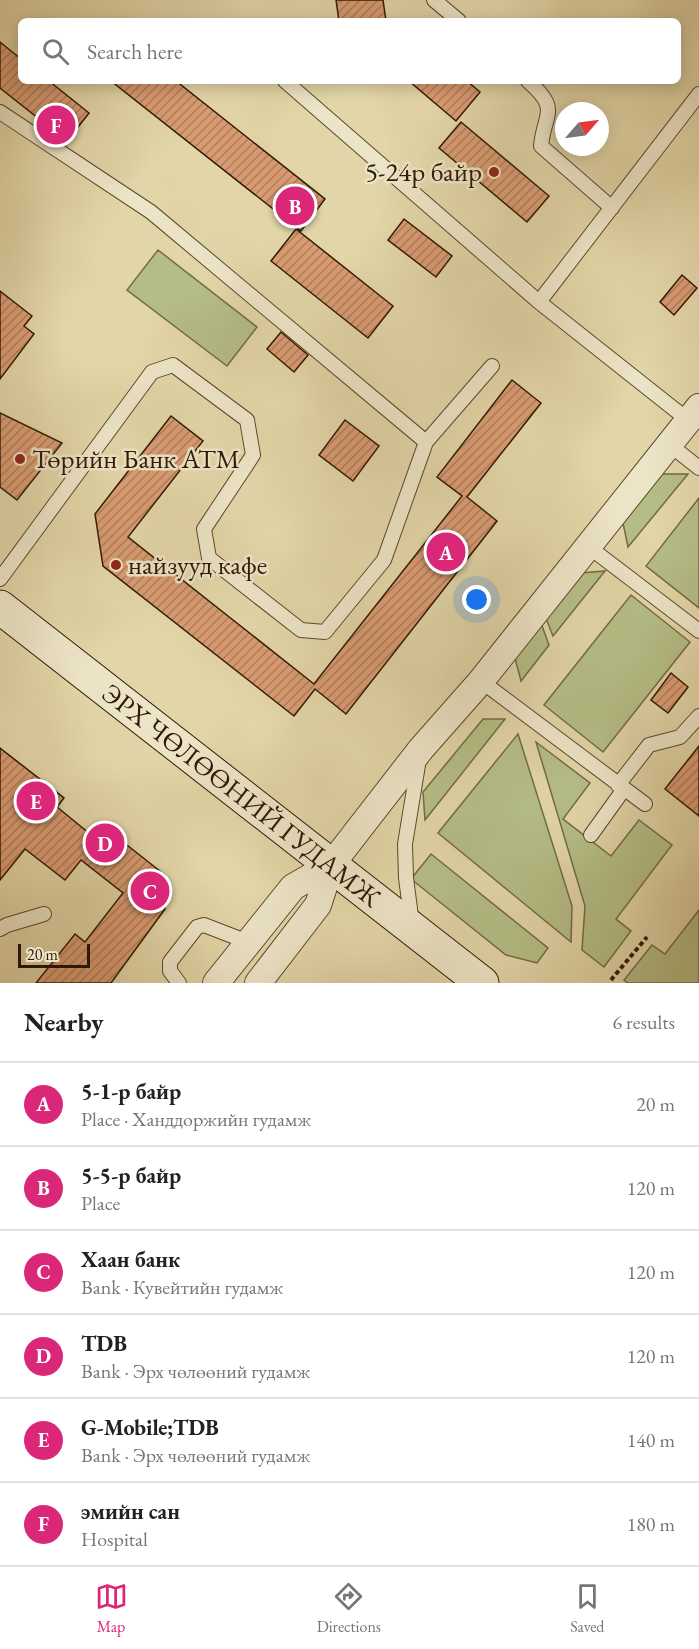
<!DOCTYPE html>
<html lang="en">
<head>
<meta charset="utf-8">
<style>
  body { margin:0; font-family:"EB Garamond",serif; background:#f6f6f6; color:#222 }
  .compass { position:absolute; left:555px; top:102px; width:54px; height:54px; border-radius:50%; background:#fff; box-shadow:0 3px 15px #0003; rotate:62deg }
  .scale { position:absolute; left:18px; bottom:15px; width:72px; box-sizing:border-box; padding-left:6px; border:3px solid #301904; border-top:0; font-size:16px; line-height:21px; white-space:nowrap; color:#301904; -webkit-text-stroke:4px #ece4c6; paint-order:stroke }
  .you { position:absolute; left:477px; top:600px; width:21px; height:21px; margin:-15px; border:4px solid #fff; border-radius:50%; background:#1a73e8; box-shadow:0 0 0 9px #1a73e833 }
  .badge { display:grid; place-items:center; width:39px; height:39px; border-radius:50%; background:#db2777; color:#fff; font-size:20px; font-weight:700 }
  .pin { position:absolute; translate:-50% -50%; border:3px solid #fff; box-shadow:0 2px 6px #0006 }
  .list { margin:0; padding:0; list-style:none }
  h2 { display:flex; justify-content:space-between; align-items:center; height:78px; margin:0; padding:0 24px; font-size:26px }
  h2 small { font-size:20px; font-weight:400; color:#767676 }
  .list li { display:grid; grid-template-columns:39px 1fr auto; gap:18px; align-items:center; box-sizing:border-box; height:84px; padding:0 24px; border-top:2px solid #e0e0e0 }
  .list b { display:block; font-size:22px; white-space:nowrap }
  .list p { margin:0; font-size:20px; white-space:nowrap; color:#767676 }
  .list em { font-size:20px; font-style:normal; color:#767676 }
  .icon { flex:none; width:33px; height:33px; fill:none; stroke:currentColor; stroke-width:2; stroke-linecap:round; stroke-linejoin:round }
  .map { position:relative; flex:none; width:699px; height:983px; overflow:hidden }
  .search { position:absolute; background:#fff; box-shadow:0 3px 15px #0003; left:18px; right:18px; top:18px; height:66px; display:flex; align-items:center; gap:15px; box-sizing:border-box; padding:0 21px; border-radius:9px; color:#767676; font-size:22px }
  .sheet { height:582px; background:#fff }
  nav { display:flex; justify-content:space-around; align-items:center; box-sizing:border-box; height:84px; border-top:2px solid #e0e0e0; background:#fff; font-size:16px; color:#767676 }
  nav a { display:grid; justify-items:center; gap:3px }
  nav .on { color:#db2777 }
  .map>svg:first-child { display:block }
  .grass { fill:#b5bd86; stroke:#726b45; stroke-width:1.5 }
  .building { fill:url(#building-hatch); stroke:#301904; stroke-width:1.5 }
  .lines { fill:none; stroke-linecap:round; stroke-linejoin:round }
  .lane-casing { stroke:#5c482d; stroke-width:16 }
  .street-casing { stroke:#5c482d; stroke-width:28 }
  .secondary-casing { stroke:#301904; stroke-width:35 }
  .path { stroke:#301904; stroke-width:4; stroke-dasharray:4.5 3; stroke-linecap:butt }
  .lane { stroke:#ece4c6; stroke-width:14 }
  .street { stroke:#ece4c6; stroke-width:26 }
  .secondary { stroke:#ece4c6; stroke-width:33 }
  .poi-dot { fill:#8f2418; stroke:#ece4c6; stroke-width:2 }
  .labels { text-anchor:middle; stroke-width:5; stroke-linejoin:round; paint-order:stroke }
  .poi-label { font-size:27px; fill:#301904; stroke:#ece4c6; text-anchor:start }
  .street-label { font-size:27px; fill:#301904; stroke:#ece4c6 }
</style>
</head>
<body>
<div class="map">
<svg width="699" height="983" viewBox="0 0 699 983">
  <defs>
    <pattern id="building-hatch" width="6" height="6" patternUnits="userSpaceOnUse" patternTransform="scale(1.5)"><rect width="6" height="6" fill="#d99b72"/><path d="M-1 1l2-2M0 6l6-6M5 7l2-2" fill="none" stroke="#b07e5b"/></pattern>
  </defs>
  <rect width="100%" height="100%" fill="#e2d5a7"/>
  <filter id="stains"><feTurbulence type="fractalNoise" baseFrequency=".00333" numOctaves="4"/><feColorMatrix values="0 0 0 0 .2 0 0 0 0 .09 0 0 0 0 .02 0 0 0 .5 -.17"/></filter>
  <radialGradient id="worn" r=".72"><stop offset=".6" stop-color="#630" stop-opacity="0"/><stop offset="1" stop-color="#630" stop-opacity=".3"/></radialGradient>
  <path class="grass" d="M158,250l99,77 -30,39 -100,-76z
    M661,474h27l-60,73 -5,-24z
    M699,498v110l-53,-42z
    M605,571l-52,65 -8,-20 36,-43z
    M631,595l59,47 -87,110 -59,-47z
    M541,623l8,22 -28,36 -6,-23z
    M483,719h22l-80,101 -2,-28z
    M518,734l54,172 -1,36 -133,-109z
    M536,742l54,41 -27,36 48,37 28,-36 33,25 -56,74 15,12 -27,36 -22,-17 3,-44z
    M431,854l117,94 -11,15 -31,-8 -95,-76z
    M699,910v73h-71l-4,-3 28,-35 13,9z"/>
  <path class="building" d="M336,0h47l3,21h-47z
    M0,42l21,17v22h28l40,32 -22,28 -67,-53z
    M111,81h65l149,118 -24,32z
    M409,81h58l13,11 -24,29z
    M461,122l88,74 -22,26 -88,-74z
    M404,219l48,37 -16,21 -48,-37z
    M296,229l97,77 -25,32 -97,-77z
    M682,275l15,13 -23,27 -14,-13z
    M0,291l32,25 -8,10 10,8 -34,45z
    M281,332l27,23 -14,17 -27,-23z
    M512,380l29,23 -74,94 30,24 -151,193 -31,-25 -21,27 -191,-150 -8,-52 76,-98 32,25 -75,96 186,147 148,-188 -25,-19z
    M0,413l62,30 -45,57 -17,-13z
    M345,420l34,26 -26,35 -34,-26z
    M671,673l17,14 -20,26 -17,-13z
    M699,746v70l-34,-27z
    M0,748l64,50 -7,9 38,31 9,-11 61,48v34l-54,74h-75l39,-49 10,8 38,-49 -42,-33 -16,20 -40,-31 -25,31z"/>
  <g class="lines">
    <g class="lane-casing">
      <path id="lane" d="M434,0l25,21
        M285,81l254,221 149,118
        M528,81c33,29 16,32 13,65l71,62
        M0,112l151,100 275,230
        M539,302l160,-208
        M670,445l29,23
        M589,547l110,84
        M0,579l152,-207 21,-7 74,55 6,35 -49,74 5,29 92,72 24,2 59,-72 42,-118 66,-76
        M481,681l164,123
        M618,785l31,-40 31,-8 19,-21
        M591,835l33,-46
        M412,924l-6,-46 -1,-34 14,-85
        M0,929l7,-4 37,-11
        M179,983l-9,-12v-9l27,-35 7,-2 44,17"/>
    </g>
    <g class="street-casing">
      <path id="street" d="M216,983l77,-96 38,-22
        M258,983l60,-78 13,-40 90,-116 60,-68 218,-274"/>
    </g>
    <g class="secondary-casing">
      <g id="secondary">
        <path id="s1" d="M0,607l482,376"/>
      </g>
    </g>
    <path class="path" d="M611,980l36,-43"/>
    <use href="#lane" class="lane"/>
    <use href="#street" class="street"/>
    <use href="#secondary" class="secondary"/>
  </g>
  <g class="poi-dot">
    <circle cx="494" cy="172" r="6"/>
    <circle cx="20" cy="459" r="6"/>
    <circle cx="116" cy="565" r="6"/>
  </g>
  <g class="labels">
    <g class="poi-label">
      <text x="482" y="181" text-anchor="end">5-24р байр</text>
      <text x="32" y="468">Төрийн Банк АТМ</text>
      <text x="128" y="574">найзууд кафе</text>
    </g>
    <g class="street-label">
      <text dy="9" stroke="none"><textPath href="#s1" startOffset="306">ЭРХ ЧӨЛӨӨНИЙ ГУДАМЖ</textPath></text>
    </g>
  </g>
  <rect width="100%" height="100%" filter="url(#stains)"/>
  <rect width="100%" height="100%" fill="url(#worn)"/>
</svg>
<svg class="compass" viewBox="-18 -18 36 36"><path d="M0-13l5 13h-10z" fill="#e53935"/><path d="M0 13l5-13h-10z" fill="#767676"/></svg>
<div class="scale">20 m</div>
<div class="you"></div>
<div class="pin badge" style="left:446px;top:552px">A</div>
<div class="pin badge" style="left:295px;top:206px">B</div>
<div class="pin badge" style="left:150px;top:891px">C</div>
<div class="pin badge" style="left:105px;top:843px">D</div>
<div class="pin badge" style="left:36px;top:801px">E</div>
<div class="pin badge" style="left:56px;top:125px">F</div>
<div class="search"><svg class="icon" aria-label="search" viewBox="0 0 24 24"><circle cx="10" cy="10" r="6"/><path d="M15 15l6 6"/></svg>Search here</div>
</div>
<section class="sheet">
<h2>Nearby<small>6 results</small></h2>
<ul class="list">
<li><span class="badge">A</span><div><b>5-1-р байр</b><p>Place · Ханддоржийн гудамж</p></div><em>20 m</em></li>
<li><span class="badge">B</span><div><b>5-5-р байр</b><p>Place</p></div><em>120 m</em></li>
<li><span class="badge">C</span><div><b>Хаан банк</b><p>Bank · Кувейтийн гудамж</p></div><em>120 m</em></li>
<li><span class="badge">D</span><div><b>TDB</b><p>Bank · Эрх чөлөөний гудамж</p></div><em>120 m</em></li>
<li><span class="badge">E</span><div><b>G-Mobile;TDB</b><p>Bank · Эрх чөлөөний гудамж</p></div><em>140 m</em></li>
<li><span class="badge">F</span><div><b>эмийн сан</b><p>Hospital</p></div><em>180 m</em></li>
</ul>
</section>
<nav>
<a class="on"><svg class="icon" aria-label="map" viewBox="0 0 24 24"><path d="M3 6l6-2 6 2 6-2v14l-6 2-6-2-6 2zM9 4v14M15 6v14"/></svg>Map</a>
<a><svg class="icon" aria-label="directions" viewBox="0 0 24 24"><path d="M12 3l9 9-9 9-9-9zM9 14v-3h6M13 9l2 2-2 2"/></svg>Directions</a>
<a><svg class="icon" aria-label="saved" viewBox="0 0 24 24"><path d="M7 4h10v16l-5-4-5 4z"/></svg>Saved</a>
</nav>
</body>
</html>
